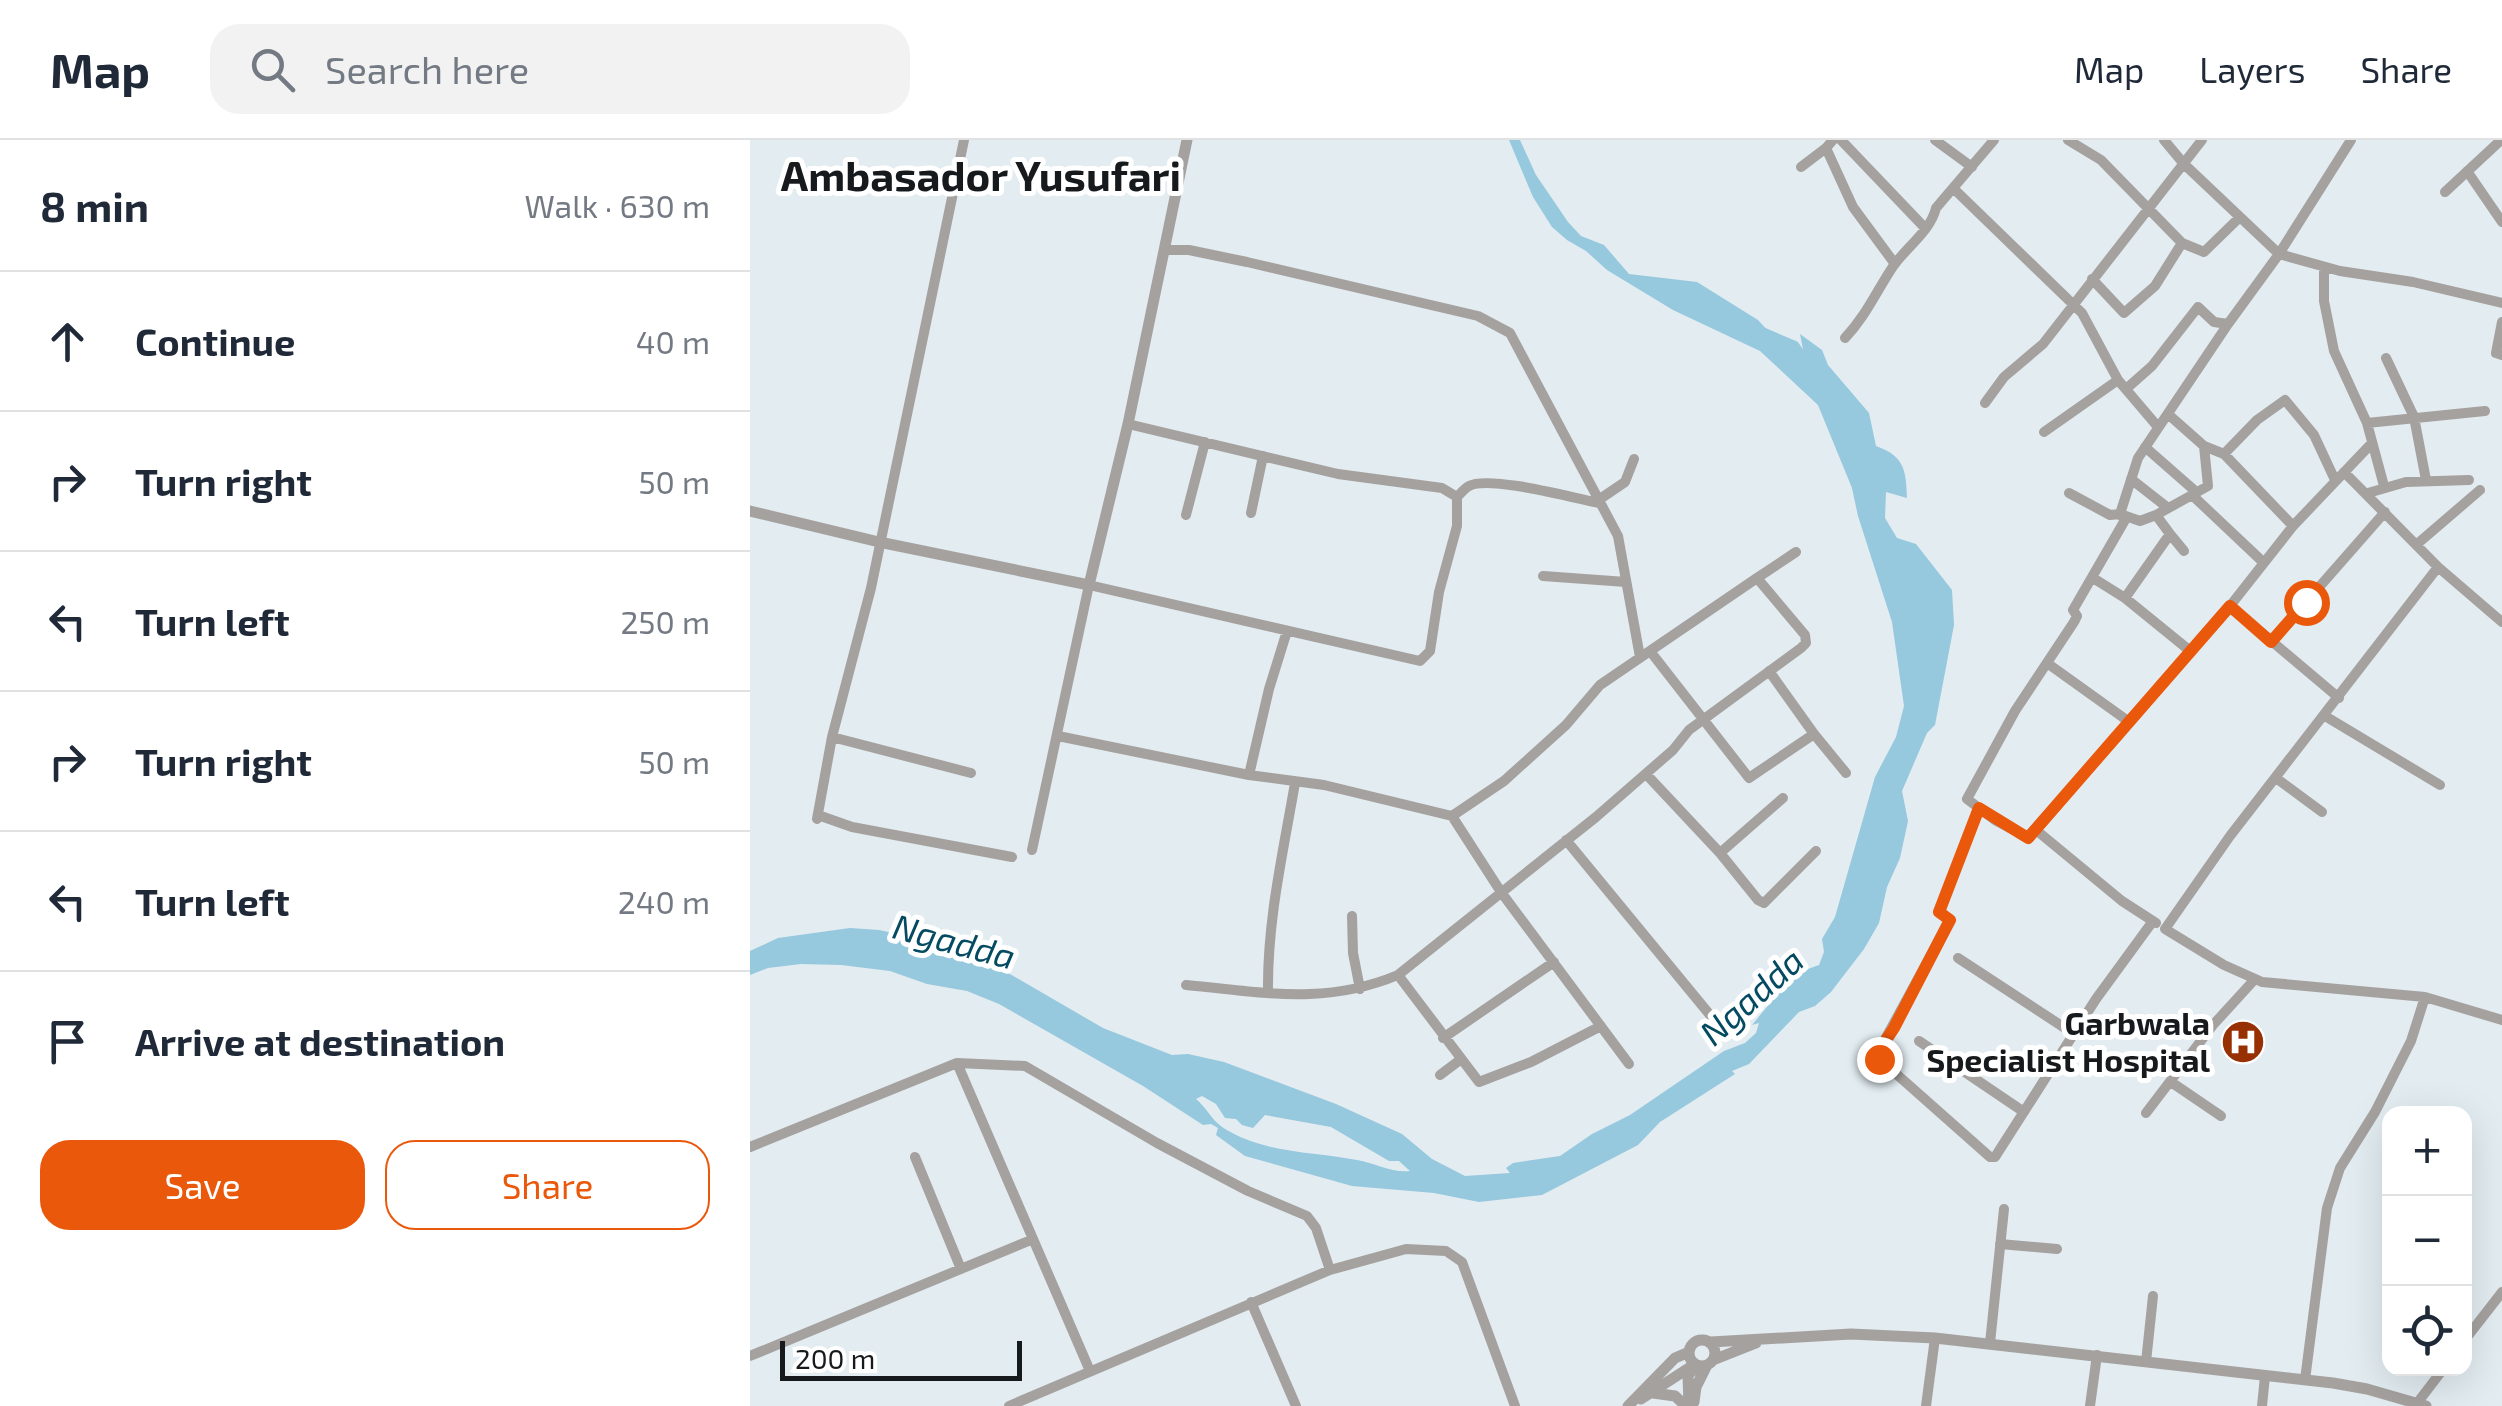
<!DOCTYPE html>
<html lang="en">
<head>
<meta charset="utf-8">
<style>
  body { margin:0; font-family:"Exo 2",sans-serif; background:#f2f2f3; color:#1f2937 }
  .controls { position:absolute; right:30px; bottom:30px; display:grid; overflow:hidden; border-radius:20px; box-shadow:0 10px 40px #0002 }
  .controls button { width:90px; height:90px; display:grid; place-items:center; padding:0; border:0; border-bottom:2px solid #e0e1e3; background:#fff; color:#1f2937; font:50px sans-serif }
  .scale { position:absolute; left:30px; bottom:25px; width:242px; box-sizing:border-box; padding-left:10px; border:5px solid #171a1c; border-top:0; font-size:28px; line-height:35px; white-space:nowrap; color:#171a1c; -webkit-text-stroke:8px #fff; paint-order:stroke }
  .stop { position:absolute; width:30px; height:30px; margin:-22px; border:8px solid #ea580c; border-radius:50%; background:#fff }
  .stop.end { background:#ea580c; border-color:#fff; box-shadow:0 2px 10px #0008 }
  .list { margin:0; padding:0; list-style:none }
  h2 { display:flex; justify-content:space-between; align-items:center; height:130px; margin:0; padding:0 40px; font-size:42px }
  h2 small { font-size:32px; font-weight:400; color:#747a83 }
  .list li { display:grid; grid-template-columns:65px 1fr auto; gap:30px; align-items:center; box-sizing:border-box; height:140px; padding:0 40px; border-top:2px solid #e0e1e3 }
  .list b { display:block; font-size:38px; white-space:nowrap }
  .list em { font-size:32px; font-style:normal; color:#747a83 }
  .actions { display:flex; gap:20px; padding:30px 40px }
  .actions a { flex:1; padding:22px 0; border:2px solid #ea580c; border-radius:30px; text-align:center; font-size:35px; color:#ea580c }
  .actions .main { background:#ea580c; color:#fff }
  .icon { flex:none; width:55px; height:55px; fill:none; stroke:currentColor; stroke-width:2; stroke-linecap:round; stroke-linejoin:round }
  .map { position:relative; flex:none; width:1752px; height:1266px; overflow:hidden }
  header { display:flex; align-items:center; gap:60px; box-sizing:border-box; height:140px; padding:0 50px; background:#fff; border-bottom:2px solid #e0e1e3 }
  header strong { font-size:48px }
  nav { display:flex; gap:55px; margin-inline-start:auto; font-size:35px }
  .search { width:700px; height:90px; background:#f2f2f3; display:flex; align-items:center; gap:25px; box-sizing:border-box; padding:0 35px; border-radius:30px; color:#747a83; font-size:38px }
  main { display:flex }
  aside { flex:1; background:#fff }
  .map>svg:first-child { display:block }
  .water { fill:#96c8de; fill-rule:evenodd }
  .lines { fill:none; stroke-linecap:round; stroke-linejoin:round }
  .river { stroke:#96c8de; stroke-width:15 }
  .minor { stroke:#a5a19f; stroke-width:10 }
  .tertiary { stroke:#a5a19f; stroke-width:11 }
  .route { stroke:#ea580c; stroke-width:12 }
  .labels { text-anchor:middle; stroke-width:10; stroke-linejoin:round; paint-order:stroke }
  .poi-label { font-size:32px; font-weight:bold; fill:#171a1c; stroke:#fff; text-anchor:end }
  .water-label { font-size:35px; font-style:italic; fill:#044b61; stroke:#fff }
  .district-label { font-size:42px; font-weight:bold; fill:#171a1c; stroke:#fff }
</style>
</head>
<body>
<header>
<strong>Map</strong>
<div class="search"><svg class="icon" aria-label="search" viewBox="0 0 24 24"><circle cx="10" cy="10" r="6"/><path d="M15 15l6 6"/></svg>Search here</div>
<nav><a>Map</a><a>Layers</a><a>Share</a></nav>
</header>
<main>
<aside>
<h2>8 min<small>Walk · 630 m</small></h2>
<ul class="list">
<li><svg class="icon" aria-label="ahead" viewBox="0 0 24 24"><path d="M12 20V5M6 11l6-6 6 6"/></svg><div><b>Continue</b></div><em>40 m</em></li>
<li><svg class="icon" aria-label="right" viewBox="0 0 24 24"><path d="M7 20v-9h11M14 6l5 5-5 5"/></svg><div><b>Turn right</b></div><em>50 m</em></li>
<li><svg class="icon" aria-label="left" viewBox="0 0 24 24"><path d="M17 20v-9H6M10 6l-5 5 5 5"/></svg><div><b>Turn left</b></div><em>250 m</em></li>
<li><svg class="icon" aria-label="right" viewBox="0 0 24 24"><path d="M7 20v-9h11M14 6l5 5-5 5"/></svg><div><b>Turn right</b></div><em>50 m</em></li>
<li><svg class="icon" aria-label="left" viewBox="0 0 24 24"><path d="M17 20v-9H6M10 6l-5 5 5 5"/></svg><div><b>Turn left</b></div><em>240 m</em></li>
<li><svg class="icon" aria-label="arrive" viewBox="0 0 24 24"><path d="M6 21V4h12l-3 4 3 4H6"/></svg><div><b>Arrive at destination</b></div></li>
</ul>
<div class="actions"><a class="main">Save</a><a>Share</a></div>
</aside>
<div class="map">
<svg width="1752" height="1266" viewBox="0 0 1752 1266">
  <rect width="100%" height="100%" fill="#e2ecf1"/>
  <path class="water" d="M759,0h11l16,35 32,47 13,14 23,9 25,29 68,8 61,38 50,55 -8,-41 22,16 6,15 41,48 7,33c28,10 30,23 31,52l-21,-6 -1,26 12,20 19,6 36,46 2,35 -19,100 -8,8 -25,58 6,30 -8,37 -13,29 -8,36 -15,26 -33,43 -16,14 -16,6 -50,52 -17,7 3,3 -75,48 -22,23 -96,50 -63,7 -45,-9 -82,-7 -107,-30 -29,-21 2,-7 -7,-4 -8,1 -60,-39 -144,-82 -32,-13 -40,-7 -37,-13 -49,-6 -40,-1 -33,4 -18,7v-24l28,-13 72,-10 29,2 86,18 138,80 69,27 16,-1 36,8 112,42 66,30 30,25 33,17 45,-3 -4,-5 7,-5 47,-7 32,-22 38,-19 94,-64 21,-8 11,-10 3,-10 -7,2 42,-51 25,-9 5,-13 -2,-13 13,-22 40,-140 21,-40 8,-31 -12,-84 -34,-106 -6,-28 -34,-83 -58,-54 -87,-41 -66,-40 -21,-19 -19,-11 -15,-13 -19,-30zM452,956l14,8 9,14 11,1 6,6 11,3 12,-13 66,12 58,34h10l11,10c-18,2 -35,-8 -53,-11 -46,-9 -93,-6 -135,-33 -11,-8 -16,-20 -26,-28z"/>
  <g class="lines">
    <path class="river" d="M1008,193l35,15 25,36"/>
    <path class="minor" d="M1083,0l-7,8 27,59 42,57
      M1091,0l84,88
      M1185,0l37,27
      M1318,0l33,20 81,83 22,9 36,-35
      M1414,0l20,24 95,90 61,17 73,11 89,21
      M1051,27l25,-19
      M1717,31l35,51
      M1204,49l128,124 36,67 40,47
      M1695,52l56,-52
      M416,110h23l58,12 231,54 32,17 108,203 22,121
      M1574,127v34l10,50 33,72 17,63
      M1342,139l32,34 31,-27 27,-43
      M1752,182l-6,31 6,2
      M1478,184l-90,134 -18,56 5,6 -52,90 4,6 -3,6 -59,89 -48,88 28,21 34,18 201,-232 63,-80 79,-83
      M1095,198c21,-22 32,-48 49,-73 13,-18 37,-35 42,-57l58,-68
      M1636,218l28,59 12,63
      M1376,249l26,-23 46,-59 16,15 14,2 51,-70 72,-114
      M1235,263l19,-26 39,-33 159,-204
      M1617,283l118,-12
      M378,284l210,50 104,14 15,9
      M1294,292l74,-52
      M1454,306l20,8 69,72
      M1395,307l49,43 -2,5 16,-9 -4,-40 -35,-31
      M1474,314l33,-34 28,-20 29,35 21,45
      M1594,332l94,95 64,55
      M1381,339l37,29
      M1319,353l41,22 10,-1 20,7 16,-6
      M1618,353l38,-11 63,-2
      M707,357c4,-4 8,-9 12,-11 20,-11 105,12 130,17
      M847,361l28,-19 9,-23
      M501,373l12,-57
      M436,375l19,-73
      M1420,394l14,17
      M1666,405l64,-55
      M1688,427l-208,269 -65,93 59,36 38,17 163,15 77,23
      M793,436l83,6
      M1007,438l39,-26
      M1343,438l32,20 64,52
      M1375,458l45,-64 -14,-19 36,-20 71,67
      M1480,466l109,92
      M1521,502l114,-130
      M900,511l99,127 65,-44 -45,-63
      M1297,523l81,58
      M1575,576l115,69
      M1064,594l32,39
      M308,596l191,39 75,10 128,31 49,76 128,172
      M82,597l139,36
      M896,634l74,79 38,47 6,3 52,-52
      M499,635l20,-86 18,-58
      M1526,638l46,34
      M1229,668l-40,104 11,8 -74,136 114,101h5l101,-158 57,-78
      M68,675l34,12 160,30
      M67,679l15,-82 39,-149 93,-448
      M1286,690l86,71 34,22
      M816,700l144,175
      M282,710l57,-265 331,76 10,-10 9,-59 18,-66v-29
      M970,713l63,-55
      M602,776l1,37 7,36
      M1208,818l116,76
      M648,835l81,107 52,-20 70,-36
      M436,845c78,7 137,21 212,-10l198,-158 77,-67 16,-20 112,-82 5,-5 -1,-8 -48,-57 -157,107 -34,40 -62,56 -52,35
      M518,853c-1,-72 15,-140 27,-210
      M693,898l111,-76
      M1169,901l105,71
      M207,923l133,308
      M690,935l20,-15
      M1421,942l50,34
      M1396,973l67,-88 42,-46
      M0,1007l207,-84 68,3 132,77 91,48 59,25 9,12 14,42
      M165,1017l46,112
      M1250,1104l57,5
      M501,1162l45,104
      M1714,1201l38,-49
      M1240,1203l14,-134
      M0,1216l281,-116
      M1396,1222l7,-66
      M1555,1240l22,-172 13,-40 35,-56 36,-71 14,-44
      M1668,1262l26,-34
      M259,1266l321,-136 76,-21 40,2 16,11 53,144
      M1176,1266l9,-68
      M1340,1266l7,-51
      M1512,1266l3,-30"/>
    <path class="tertiary" d="M0,371l129,31 210,43 39,-161 59,-284
      M939 1213a13 13 0 1 1 26 0a13 13 0 1 1-26 0Z
      M961,1202l140,-8 84,4 398,45 34,6 59,17
      M963,1220l43,-17
      M903,1253l22,3 11,10
      M891,1259l54,-35
      M944,1262l2,-15 11,-22
      M878,1266l47,-48 14,-6
      M939,1266l-1,-31 7,-7"/>
  </g>
  <g class="lines">
    <path class="route" d="M1129,919l-1,-7 16,-24 56,-108 -11,-8 40,-104 49,30 202,-232 41,36 35,-40"/>
  </g>
  <defs>
    <g id="hospital-disc" transform="scale(2.25)"><circle r="9.5" fill="#973103" stroke="#fff"/><path d="M-5-5h3v3.5h4V-5h3V5h-3V1.5h-4V5h-3Z" fill="#fff"/></g>
  </defs>
  <g fill-rule="evenodd">
    <use href="#hospital-disc" x="1493" y="902"/>
  </g>
  <g class="labels">
    <g class="poi-label">
      <text x="1460" y="895">Garbwala<tspan x="1460" dy="37">Specialist Hospital</tspan></text>
    </g>
    <g class="water-label">
      <text transform="translate(204 802) rotate(15)" y="12">Ngadda</text>
      <text transform="translate(1002 857) rotate(-42)" y="12">Ngadda</text>
    </g>
    <g class="district-label">
      <text x="231" y="51">Ambasador Yusufari</text>
    </g>
  </g>
</svg>
<div class="controls">
<button>+</button>
<button>−</button>
<button><svg class="icon" aria-label="locate" viewBox="0 0 24 24"><circle cx="12" cy="12" r="6"/><path d="M12 2v4M12 18v4M2 12h4M18 12h4"/></svg></button>
</div>
<div class="scale">200 m</div>
<div class="stop" style="left:1556px;top:462px"></div>
<div class="stop end" style="left:1129px;top:919px"></div>
</div>
</main>
</body>
</html>
